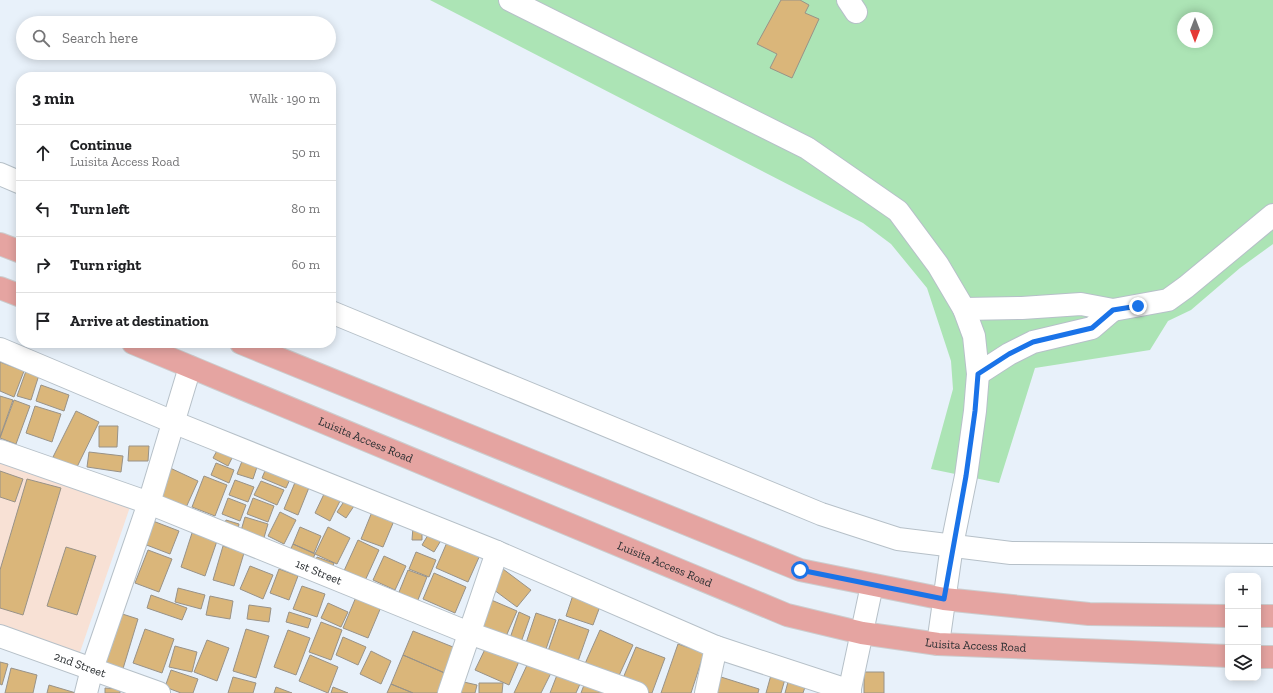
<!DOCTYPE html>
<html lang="en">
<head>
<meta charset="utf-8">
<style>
  body { margin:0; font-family:"Zilla Slab",serif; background:#f6f6f6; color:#202124 }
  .controls { position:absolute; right:12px; bottom:12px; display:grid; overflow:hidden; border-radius:8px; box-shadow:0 2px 10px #0003 }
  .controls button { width:36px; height:36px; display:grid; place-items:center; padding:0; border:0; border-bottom:1px solid #e0e0e0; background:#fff; color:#202124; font:20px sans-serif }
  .compass { position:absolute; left:1177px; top:12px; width:36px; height:36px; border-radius:50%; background:#fff; box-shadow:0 2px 10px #0003; rotate:180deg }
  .stop { position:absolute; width:12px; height:12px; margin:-9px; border:3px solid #1a73e8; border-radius:50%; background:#fff }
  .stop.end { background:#1a73e8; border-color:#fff; box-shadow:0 1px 4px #0008 }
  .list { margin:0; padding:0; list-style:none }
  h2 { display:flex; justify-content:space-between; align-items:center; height:52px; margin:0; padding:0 16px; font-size:17px }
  h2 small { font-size:13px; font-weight:400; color:#757577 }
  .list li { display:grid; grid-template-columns:26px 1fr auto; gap:12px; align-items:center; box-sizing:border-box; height:56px; padding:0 16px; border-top:1px solid #e0e0e0 }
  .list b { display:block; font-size:15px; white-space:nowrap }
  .list p { margin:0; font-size:13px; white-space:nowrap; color:#757577 }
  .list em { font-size:13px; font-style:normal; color:#757577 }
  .icon { flex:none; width:22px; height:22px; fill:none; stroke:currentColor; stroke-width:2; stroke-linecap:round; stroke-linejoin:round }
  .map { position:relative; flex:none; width:1273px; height:693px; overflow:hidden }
  .search { position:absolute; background:#fff; box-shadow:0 2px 10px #0003; left:16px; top:16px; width:320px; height:44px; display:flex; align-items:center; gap:10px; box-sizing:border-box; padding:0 14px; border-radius:22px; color:#757577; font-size:15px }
  .panel { position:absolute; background:#fff; box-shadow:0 2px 10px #0003; left:16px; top:72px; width:320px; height:276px; border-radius:16px }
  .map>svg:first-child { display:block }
  .education { fill:#f8e1d5 }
  .green { fill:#ace4b5; fill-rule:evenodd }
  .building { fill:#dab67a; stroke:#989288 }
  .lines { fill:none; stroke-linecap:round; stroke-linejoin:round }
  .minor-casing { stroke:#b6c0c8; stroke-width:24 }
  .major-casing { stroke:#cccdce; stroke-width:24 }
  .minor { stroke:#fff; stroke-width:22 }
  .major { stroke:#e5a4a1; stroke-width:22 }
  .route { stroke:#1a73e8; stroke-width:5 }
  .labels { text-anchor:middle; stroke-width:3; stroke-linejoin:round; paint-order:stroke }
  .street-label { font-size:12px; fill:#2b2f32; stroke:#fdfdfd }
</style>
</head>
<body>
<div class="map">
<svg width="1273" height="693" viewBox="0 0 1273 693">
  <rect width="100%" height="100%" fill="#e8f1fa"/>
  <path class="education" d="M0,463l130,44 -51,148 -79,-27z"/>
  <path class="green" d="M430,0h843v244l-33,24 -49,42 -23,11 -18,29 -115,18 -36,115 -68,-14 22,-80 -2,-28 -24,-73 -36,-44 -28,-21zM1183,18h24v24h-24z"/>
  <path class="building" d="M781,0h19l9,5 -4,8 14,6 -27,59 -22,-10 7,-14 -20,-10z
    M0,362l24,9 -10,26 -14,-6z
    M26,371l13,4 -8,25 -14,-4z
    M41,385l28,10 -5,16 -28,-10z
    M0,396l13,4 -13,37z
    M14,400l16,6 -14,38 -16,-6z
    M35,406l26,8 -9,28 -26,-9z
    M76,411l23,11 -23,47 -23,-12z
    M99,426h19l-1,21h-18z
    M220,445l15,7 -7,14 -15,-8z
    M129,446h20l-1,15h-20z
    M89,452l34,4 -2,16 -34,-5z
    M244,456l15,5 -6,18 -16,-5z
    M216,463l18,7 -5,13 -18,-8z
    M267,466l24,11 -5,11 -24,-10z
    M168,467l30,14 -14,31 -30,-14z
    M0,471l23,8 -8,23 -15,-5z
    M204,476l23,9 -12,31 -23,-9z
    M27,479l34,9 -38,127 -23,-7v-38z
    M235,480l19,7 -6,15 -19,-7z
    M296,480l14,5 -12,30 -14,-6z
    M261,481l23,9 -7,15 -23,-10z
    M324,494l16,7 -10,20 -15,-8z
    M228,498l18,7 -6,16 -18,-7z
    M253,498l21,8 -6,16 -21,-8z
    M345,500l9,6 -8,12 -9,-6z
    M374,507l22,9 -13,31 -22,-8z
    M280,512l16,8 -12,24 -16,-8z
    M245,517l23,7 -5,17 -23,-7z
    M226,520l13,4 -2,10 -14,-4z
    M153,521l26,10 -9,23 -26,-10z
    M300,527l21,9 -7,17 -21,-9z
    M328,527l22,11 -13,26 -22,-10z
    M413,527l9,1v12h-10z
    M431,530l12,7 -9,15 -12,-7z
    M192,533l25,8 -12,35 -24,-9z
    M358,540l21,10 -15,33 -21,-10z
    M448,540l32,15 -12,27 -32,-14z
    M293,544l22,10 -4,10 -23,-9z
    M223,546l21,7 -10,33 -21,-6z
    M66,547l30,9 -19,59 -30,-9z
    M148,550l24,9 -13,33 -24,-9z
    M416,552l20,8 -7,17 -20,-8z
    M384,556l22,10 -11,24 -22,-10z
    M317,557l17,6 -3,8 -17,-6z
    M250,566l23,9 -10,24 -23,-10z
    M279,569l19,7 -9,24 -19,-7z
    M503,569l28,21 -14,17 -27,-20z
    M408,570l19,7 -11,28 -19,-8z
    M434,573l32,14 -11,26 -32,-14z
    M302,586l23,8 -8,23 -24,-8z
    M178,588l27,7 -4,14 -26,-7z
    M574,592l28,9 -9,24 -27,-9z
    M151,595l36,13 -5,12 -35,-12z
    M210,596l23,5 -3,18 -24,-4z
    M356,597l25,10 -13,31 -25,-10z
    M489,599l28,12 -13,30 -28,-11z
    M328,603l20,9 -7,15 -20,-9z
    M249,605l22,3 -2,14 -22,-3z
    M113,611l25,8 -16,53 -25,-7z
    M289,612l22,7 -3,9 -22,-6z
    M519,612l11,5 -11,31 -11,-4z
    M536,613l20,7 -11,32 -20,-6z
    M559,619l30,11 -12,34 -30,-10z
    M321,622l21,8 -11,30 -22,-8z
    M145,629l29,10 -12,34 -29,-10z
    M246,629l23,7 -13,42 -23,-7z
    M288,630l22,8 -14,37 -22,-8z
    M600,630l33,15 -16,35 -33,-14z
    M413,631l45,18 -11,25 -44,-19z
    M343,637l23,10 -8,18 -22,-10z
    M207,640l22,8 -12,33 -23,-9z
    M678,644l26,9 -13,40h-30z
    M487,645l33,14 -11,26 -34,-15z
    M175,646l22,6 -5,20 -23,-5z
    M636,647l29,11 -13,35h-4l-27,-10z
    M371,651l20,10 -10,23 -21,-10z
    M310,655l28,12 -10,26 -29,-12z
    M403,655l44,19 -8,19h-26l-22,-9z
    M0,662l8,2 -6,21 -2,-1z
    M528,663l23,10 -10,20h-27z
    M11,668l26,7 -4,18h-28z
    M171,670l27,9 -5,14h-12l-16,-6z
    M864,672h20v21h-20z
    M557,675l23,9 -4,9h-26z
    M771,675l14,4 -4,14h-15z
    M233,677l23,6 -3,10h-25z
    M721,677l38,12 -1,4h-43z
    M455,680l22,5 -2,8h-23z
    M788,682l17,5 -2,6h-18z
    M479,683h24l-1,10h-23z
    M391,684l22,9h-26z
    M49,685l27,8h-29z
    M584,685l20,8h-23z
    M276,687l16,6h-18z
    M333,687l15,6h-17z
    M105,688l15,1v4h-15z"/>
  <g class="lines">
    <g class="minor-casing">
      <g id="minor">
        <path d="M510,0l297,148 91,63 40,54 26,44 10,27 4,38 -3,37 -9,65 -14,69 -14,99"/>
        <path d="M848,0l8,12"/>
        <path d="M0,174l21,9"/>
        <path d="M964,309l58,-1 59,-4 32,6 55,-10 18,-13 87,-72"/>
        <path d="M331,312l490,202 77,25 113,14 262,2"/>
        <path d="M0,349l173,73 324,130 219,95 134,44"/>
        <path d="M978,374l31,-20 24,-12 59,-14 21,-18"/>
        <path id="s1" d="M0,451l149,52 320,130 168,60"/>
        <path id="s2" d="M0,636l159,57"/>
        <path d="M86,693l6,-24 57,-166 41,-136"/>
        <path d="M449,693l48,-141"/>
        <path d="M706,693l10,-46"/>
        <path d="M849,693l23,-108"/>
      </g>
    </g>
    <g class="major-casing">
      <g id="major">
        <path d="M0,244l21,8"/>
        <path d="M0,288l21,8"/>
        <path id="s3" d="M133,343l654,272 75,18 76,11 290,12"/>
        <path d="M241,343l559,227 144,29 145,15 139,2"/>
        <path d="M1258,616h15"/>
        <path d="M1258,657h15"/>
      </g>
    </g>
    <use href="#minor" class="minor"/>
    <use href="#major" class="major"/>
  </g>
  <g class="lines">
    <path class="route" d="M800,570l144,29 22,-123 9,-65 3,-37 31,-20 24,-12 59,-14 21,-18 25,-4"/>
  </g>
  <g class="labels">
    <g class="street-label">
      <text dy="4" stroke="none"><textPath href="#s3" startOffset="252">Luisita Access Road</textPath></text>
      <text dy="4" stroke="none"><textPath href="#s3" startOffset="576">Luisita Access Road</textPath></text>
      <text dy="4" stroke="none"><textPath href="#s1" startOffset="341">1st Street</textPath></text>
      <text dy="4" stroke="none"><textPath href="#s3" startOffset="900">Luisita Access Road</textPath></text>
      <text dy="4" stroke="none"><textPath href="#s2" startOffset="85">2nd Street</textPath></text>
    </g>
  </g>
</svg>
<div class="controls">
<button>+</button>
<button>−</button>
<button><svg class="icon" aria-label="layers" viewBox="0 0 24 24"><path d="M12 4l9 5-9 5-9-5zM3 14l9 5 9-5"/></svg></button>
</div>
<svg class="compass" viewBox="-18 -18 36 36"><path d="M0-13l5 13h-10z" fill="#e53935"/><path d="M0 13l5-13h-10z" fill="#757577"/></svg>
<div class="stop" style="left:800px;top:570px"></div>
<div class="stop end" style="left:1138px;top:306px"></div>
<div class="search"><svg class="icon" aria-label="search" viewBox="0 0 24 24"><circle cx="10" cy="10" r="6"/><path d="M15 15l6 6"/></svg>Search here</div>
<section class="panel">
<h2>3 min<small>Walk · 190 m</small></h2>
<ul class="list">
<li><svg class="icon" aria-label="ahead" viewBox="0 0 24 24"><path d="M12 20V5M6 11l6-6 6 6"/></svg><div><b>Continue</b><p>Luisita Access Road</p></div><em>50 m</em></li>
<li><svg class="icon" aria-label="left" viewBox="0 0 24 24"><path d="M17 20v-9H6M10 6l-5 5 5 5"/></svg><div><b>Turn left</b></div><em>80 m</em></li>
<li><svg class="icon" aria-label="right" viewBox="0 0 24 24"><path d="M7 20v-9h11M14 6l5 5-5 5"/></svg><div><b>Turn right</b></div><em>60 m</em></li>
<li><svg class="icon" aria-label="arrive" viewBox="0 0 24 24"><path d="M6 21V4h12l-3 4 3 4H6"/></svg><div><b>Arrive at destination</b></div></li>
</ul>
</section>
</div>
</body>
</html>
